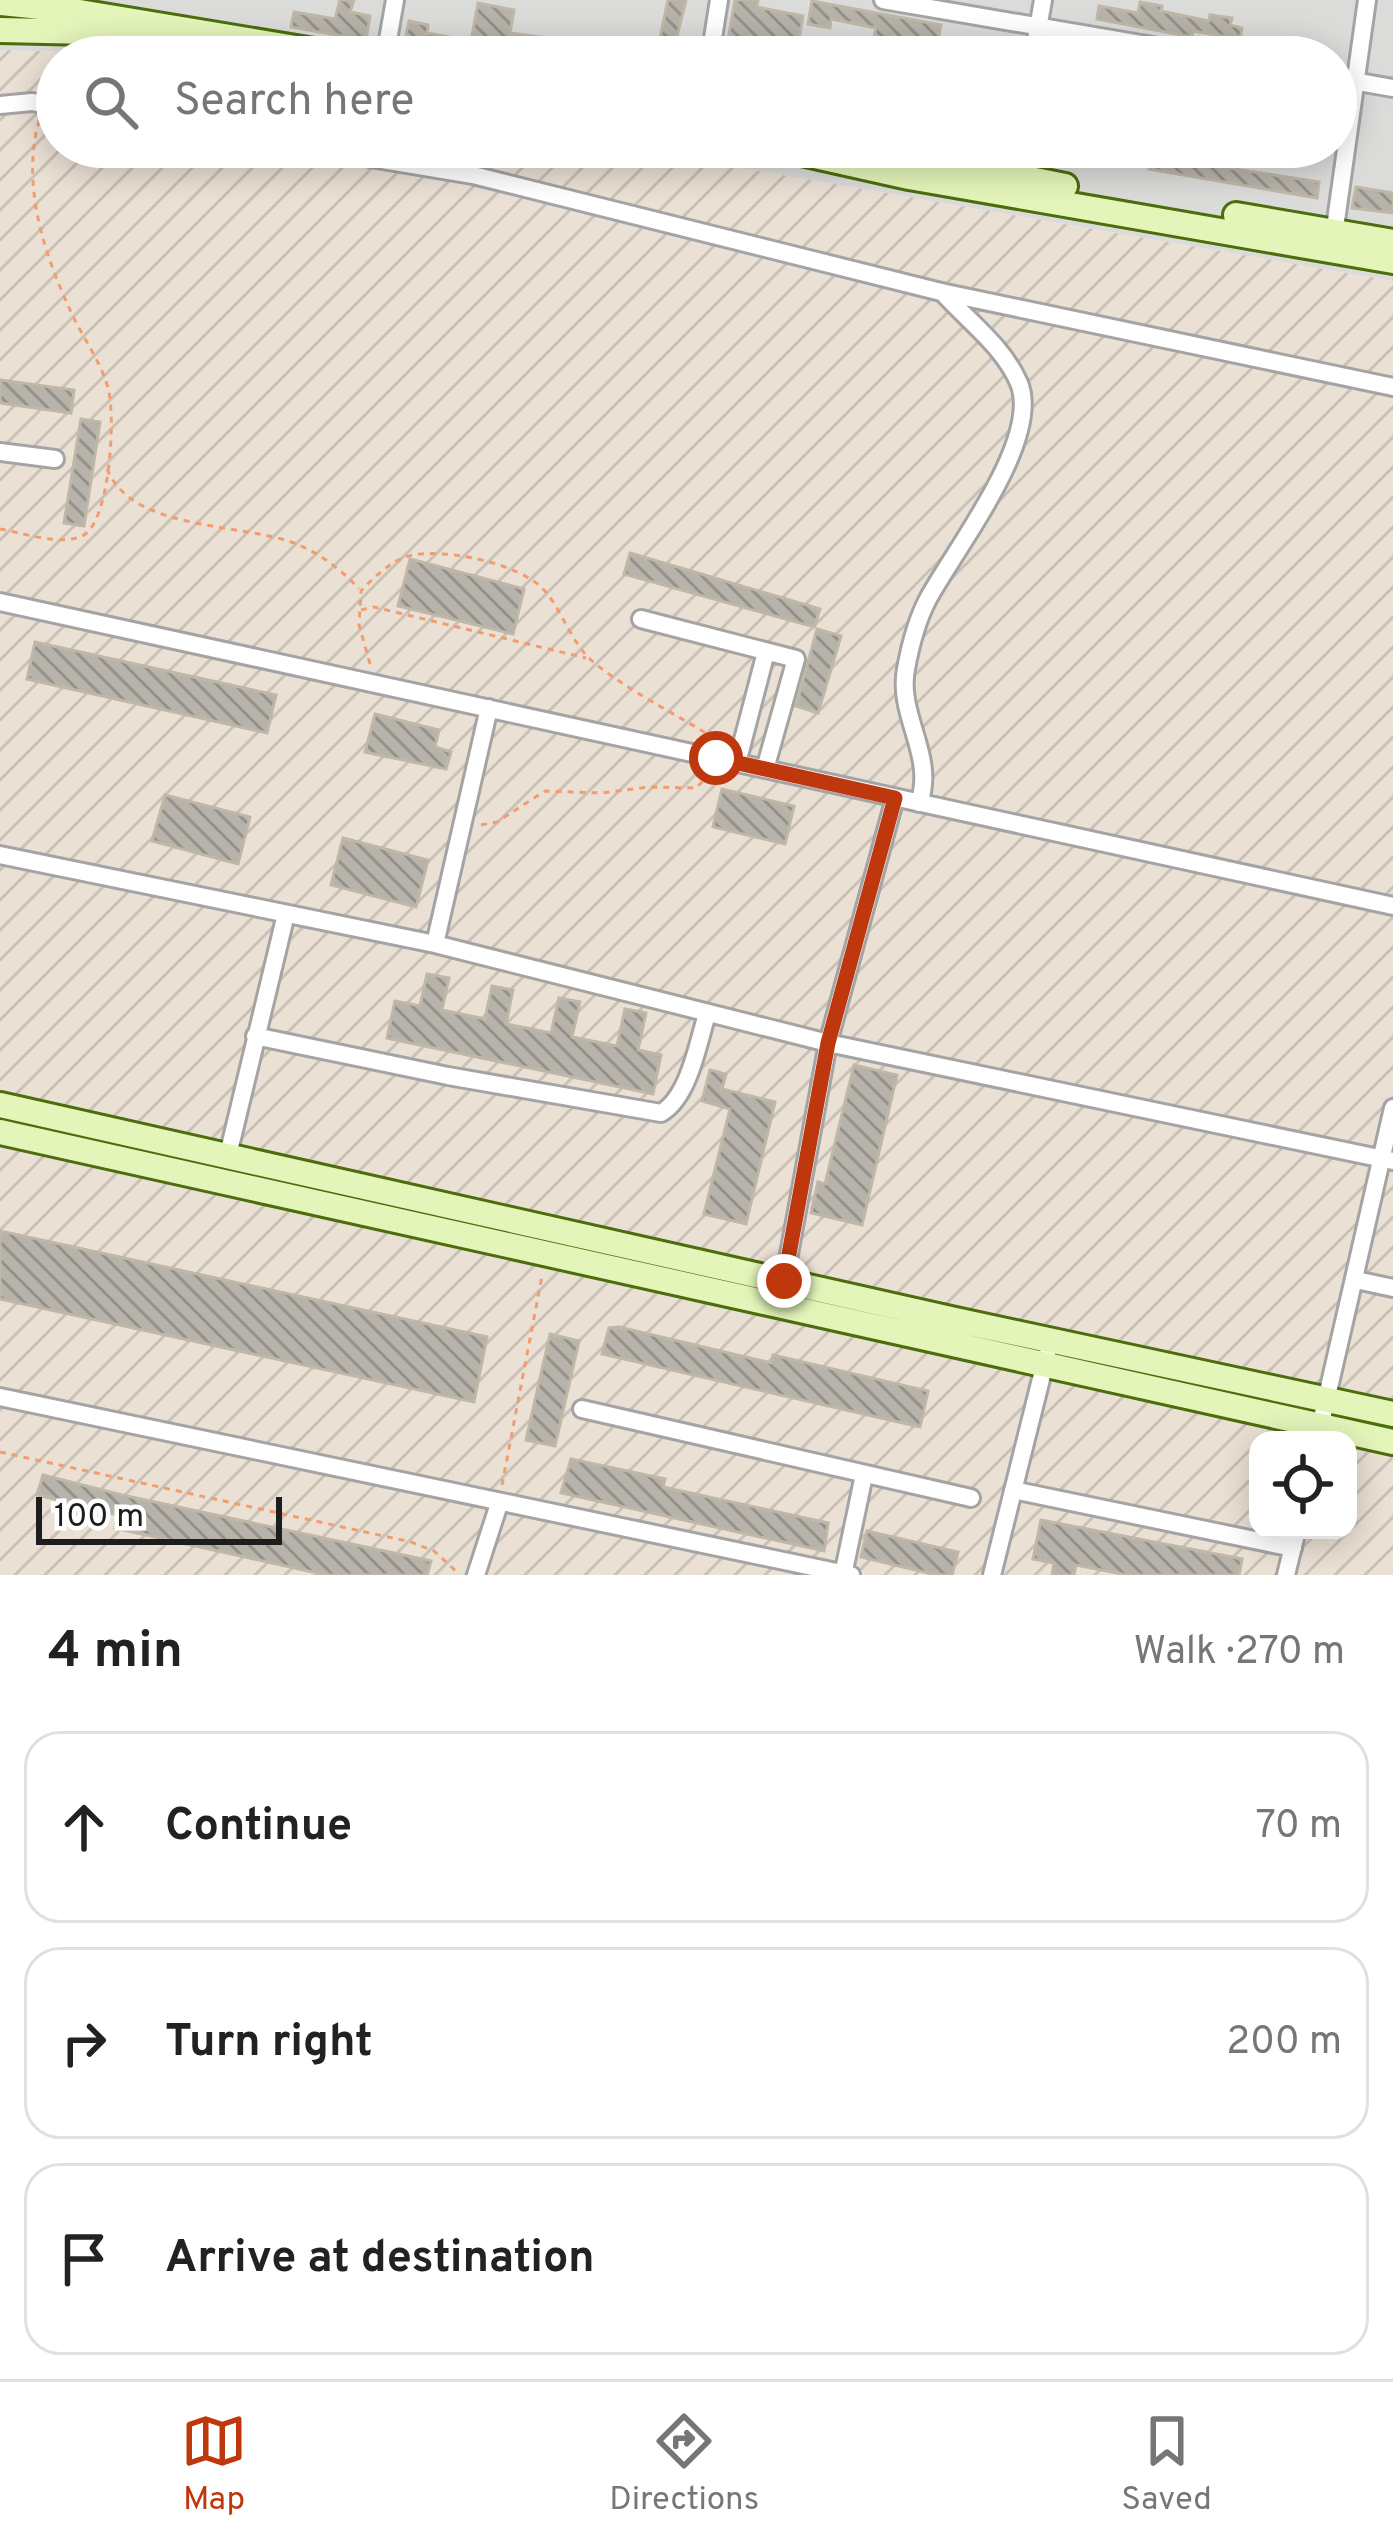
<!DOCTYPE html>
<html lang="en">
<head>
<meta charset="utf-8">
<style>
  body { margin:0; font-family:Overpass,sans-serif; background:#f2f2f2; color:#222 }
  .controls { position:absolute; right:36px; bottom:36px; display:grid; overflow:hidden; border-radius:24px; box-shadow:0 6px 30px #0003 }
  .controls button { width:108px; height:108px; display:grid; place-items:center; padding:0; border:0; border-bottom:3px solid #e0e0e0; background:#fff; color:#222; font:60px sans-serif }
  .scale { position:absolute; left:36px; bottom:30px; width:246px; box-sizing:border-box; padding-left:12px; border:6px solid #1d1d1d; border-top:0; font-size:33px; line-height:42px; white-space:nowrap; color:#1d1d1d; -webkit-text-stroke:9px #fff; paint-order:stroke }
  .stop { position:absolute; width:36px; height:36px; margin:-27px; border:9px solid #bf370c; border-radius:50%; background:#fff }
  .stop.end { background:#bf370c; border-color:#fff; box-shadow:0 3px 12px #0008 }
  .list { margin:0; padding:0; list-style:none }
  h2 { display:flex; justify-content:space-between; align-items:center; height:156px; margin:0; padding:0 48px; font-size:51px }
  h2 small { font-size:39px; font-weight:400; color:#767676 }
  .list li { display:grid; grid-template-columns:78px 1fr auto; gap:36px; align-items:center; box-sizing:border-box; height:192px; margin:0 24px 24px; padding:0 24px; border:3px solid #e0e0e0; border-radius:36px }
  .list b { display:block; font-size:45px; white-space:nowrap }
  .list em { font-size:39px; font-style:normal; color:#767676 }
  .icon { flex:none; width:66px; height:66px; fill:none; stroke:currentColor; stroke-width:2; stroke-linecap:round; stroke-linejoin:round }
  .map { position:relative; flex:none; width:1393px; height:1575px; overflow:hidden }
  .search { position:absolute; background:#fff; box-shadow:0 6px 30px #0003; left:36px; right:36px; top:36px; height:132px; display:flex; align-items:center; gap:30px; box-sizing:border-box; padding:0 42px; border-radius:66px; color:#767676; font-size:45px }
  .sheet { height:804px; background:#fff }
  nav { display:flex; justify-content:space-around; align-items:center; box-sizing:border-box; height:168px; border-top:3px solid #e0e0e0; background:#fff; font-size:33px; color:#767676 }
  nav a { display:grid; justify-items:center; gap:6px }
  nav .on { color:#bf370c }
  .map>svg:first-child { display:block }
  .residential { fill:#dbdbda }
  .military { fill:url(#military-furrows); fill-rule:evenodd }
  .building { fill:url(#building-back-hatch); stroke:#bfb7a7; stroke-width:3 }
  .lines { fill:none; stroke-linecap:round; stroke-linejoin:round }
  .street-casing { stroke:#a4a4a4; stroke-width:22 }
  .secondary-casing { stroke:#4b6d0b; stroke-width:30 }
  .path { stroke:#f19d71; stroke-width:3; stroke-dasharray:6 6; stroke-linecap:butt }
  .street { stroke:#fff; stroke-width:16 }
  .secondary { stroke:#e4f5ba; stroke-width:24 }
  .route { stroke:#bf370c; stroke-width:15 }
</style>
</head>
<body>
<div class="map">
<svg width="1393" height="1575" viewBox="0 0 1393 1575">
  <defs>
    <pattern id="military-furrows" width="10" height="10" patternUnits="userSpaceOnUse" patternTransform="scale(3)"><rect width="10" height="10" fill="#ebe0d4"/><path d="M-1 1l2-2M0 10L10 0M9 11l2-2" fill="none" stroke="#c9c0b6"/></pattern>
    <pattern id="building-back-hatch" width="6" height="6" patternUnits="userSpaceOnUse" patternTransform="scale(3)"><rect width="6" height="6" fill="#b7b3aa"/><path d="M-1 5l2 2M0 0l6 6M5-1l2 2" fill="none" stroke="#94918a"/></pattern>
  </defs>
  <rect width="100%" height="100%" fill="#eeede4"/>
  <path class="residential" d="M0,0h1393v281l-773,-134h716v-90h-1235l-31,-5 -70,-2z"/>
  <path class="military" d="M0,50l70,2 31,5h-44v90h563l773,134v1294h-1393zM1258,1440h90v90h-90z"/>
  <path class="building" d="M340,0h14l-4,12 20,4 -4,24 -75,-13 3,-15 41,7z
    M668,0h18l-11,44 6,1 -3,12h-22z
    M735,0h23l-1,7 46,9 -6,34 -39,-7 -3,14h-30z
    M812,1l129,24 -3,16 -35,-6 -1,7 -28,-5 2,-9 -45,-9 -1,9 -22,-4z
    M1140,2l22,4 -1,5 48,10 1,-6 22,3 -2,7 12,3 -2,11 -47,-8 -1,6 -95,-18 2,-13 39,7z
    M478,3l36,7 -4,23 68,9 -2,15h-94l-78,-12 5,-24 19,4 -1,8 44,8z
    M1152,156l167,26 -2,16 -168,-29z
    M1356,187l37,6v20l-41,-5z
    M0,380l74,10 -3,23 -71,-10z
    M81,419l19,3 -16,104 -20,-3z
    M630,553l190,56 -6,18 -190,-53z
    M410,559l114,30 -11,45 -115,-28z
    M817,629l24,7 -23,77 -22,-7z
    M35,642l241,53 -9,38 -240,-54z
    M375,714l64,16 -4,17 16,5 -5,17 -81,-17z
    M722,789l72,17 -9,38 -72,-17z
    M165,795l85,22 -12,47 -86,-23z
    M343,838l85,22 -12,47 -85,-22z
    M427,974l22,4 -7,32 43,9 7,-33 21,4 -7,34 45,9 8,-35 21,4 -8,35 45,9 8,-37 21,4 -8,37 23,5 -8,39 -266,-56 8,-37 25,5z
    M854,1065l43,10 -35,150 -51,-12 7,-31 7,2z
    M710,1070l16,4 -4,15 53,13 -29,122 -42,-10 26,-105 -28,-8z
    M0,1231l487,106 -13,65 -474,-103z
    M619,1327l152,36 2,-8 155,36 -8,36 -318,-73 7,-26z
    M550,1334l29,7 -24,105 -29,-6z
    M571,1459l94,20 -2,8 165,36 -4,28 -263,-58z
    M43,1475l79,20 309,66 -4,14h-101l-211,-47 3,-13 -81,-20z
    M1041,1520l201,39 -3,16h-112l-51,-10 -2,10h-22l2,-12 -21,-4z
    M867,1531l91,21 -6,23h-16l-75,-18z"/>
  <g class="lines">
    <g class="street-casing">
      <path id="street" d="M883,0l334,57
        M385,57l10,-57
        M710,57l9,-57
        M1033,57l10,-57
        M1336,78l57,10
        M0,105l32,-3 25,4
        M304,147l169,28 468,117 452,95
        M1012,182l6,-35
        M1333,242l34,-242
        M0,452l55,7
        M0,602l1393,304
        M641,619l155,40 -31,110
        M737,763l29,-111
        M919,803c17,-47 -22,-87 -13,-134 4,-22 12,-51 22,-70 27,-50 114,-160 91,-216 -16,-37 -51,-62 -77,-91
        M0,855l435,89 393,99 565,118
        M435,944l54,-236
        M255,1036l193,40 213,37c28,-16 37,-70 46,-99
        M228,1155l58,-241
        M1356,1280l37,8
        M784,1281l44,-238 67,-245
        M0,1397l851,178
        M582,1409l389,89
        M1317,1440l76,-332
        M1013,1490l280,58
        M476,1575l23,-71
        M843,1575l21,-100
        M992,1575l55,-220
        M1286,1575l11,-45"/>
    </g>
    <g class="secondary-casing">
      <path id="secondary" d="M0,3l61,6 289,48
        M0,30l89,2 152,25
        M775,147l134,30 484,84
        M871,147l194,39
        M1236,215l157,27
        M0,1105l955,215 438,94
        M0,1132l1393,310"/>
    </g>
    <path class="path" d="M107,469c26,64 139,53 192,76 23,10 44,26 60,44
      M0,529c23,4 60,17 82,7 28,-12 34,-120 26,-148 -7,-26 -25,-50 -36,-74 -28,-59 -52,-132 -32,-196
      M361,610l13,-3 212,51
      M370,664l-11,-39 2,-34c11,-12 28,-28 44,-34 35,-11 116,6 140,34 17,20 27,52 46,69 35,30 87,55 126,80
      M481,825l16,-3 48,-31 57,2 47,-6 47,1 12,-12
      M0,1452l411,90 23,9 24,22
      M502,1485l40,-209"/>
    <use href="#street" class="street"/>
    <use href="#secondary" class="secondary"/>
  </g>
  <g class="lines">
    <path class="route" d="M716,758l179,40 -67,245 -44,238"/>
  </g>
</svg>
<div class="controls">
<button><svg class="icon" aria-label="locate" viewBox="0 0 24 24"><circle cx="12" cy="12" r="6"/><path d="M12 2v4M12 18v4M2 12h4M18 12h4"/></svg></button>
</div>
<div class="scale">100 m</div>
<div class="stop" style="left:716px;top:758px"></div>
<div class="stop end" style="left:784px;top:1281px"></div>
<div class="search"><svg class="icon" aria-label="search" viewBox="0 0 24 24"><circle cx="10" cy="10" r="6"/><path d="M15 15l6 6"/></svg>Search here</div>
</div>
<section class="sheet">
<h2>4 min<small>Walk · 270 m</small></h2>
<ul class="list">
<li><svg class="icon" aria-label="ahead" viewBox="0 0 24 24"><path d="M12 20V5M6 11l6-6 6 6"/></svg><div><b>Continue</b></div><em>70 m</em></li>
<li><svg class="icon" aria-label="right" viewBox="0 0 24 24"><path d="M7 20v-9h11M14 6l5 5-5 5"/></svg><div><b>Turn right</b></div><em>200 m</em></li>
<li><svg class="icon" aria-label="arrive" viewBox="0 0 24 24"><path d="M6 21V4h12l-3 4 3 4H6"/></svg><div><b>Arrive at destination</b></div></li>
</ul>
</section>
<nav>
<a class="on"><svg class="icon" aria-label="map" viewBox="0 0 24 24"><path d="M3 6l6-2 6 2 6-2v14l-6 2-6-2-6 2zM9 4v14M15 6v14"/></svg>Map</a>
<a><svg class="icon" aria-label="directions" viewBox="0 0 24 24"><path d="M12 3l9 9-9 9-9-9zM9 14v-3h6M13 9l2 2-2 2"/></svg>Directions</a>
<a><svg class="icon" aria-label="saved" viewBox="0 0 24 24"><path d="M7 4h10v16l-5-4-5 4z"/></svg>Saved</a>
</nav>
</body>
</html>
